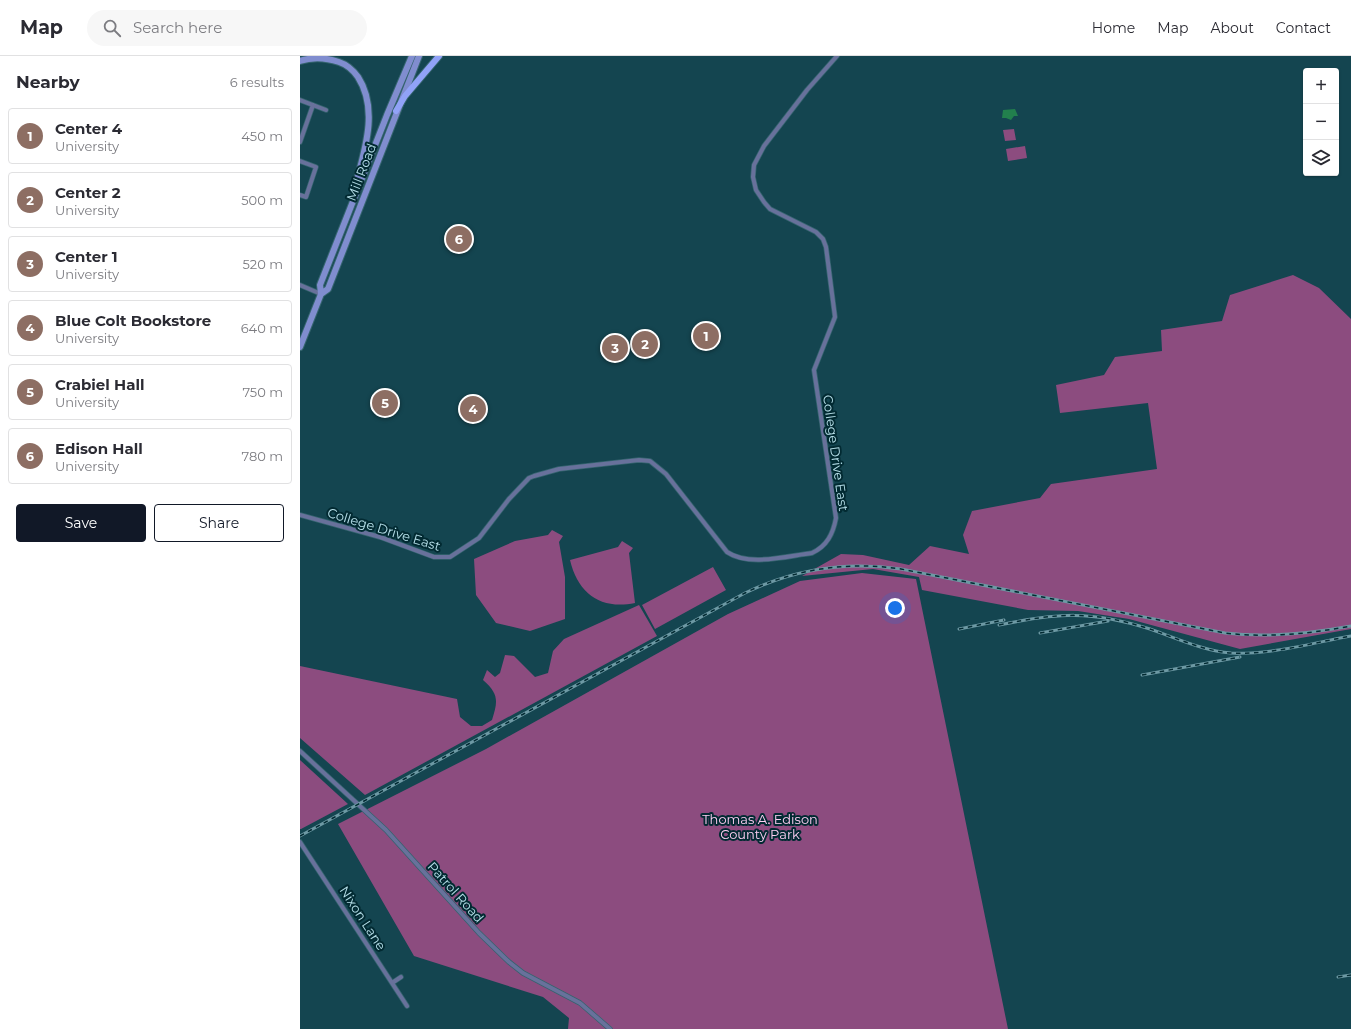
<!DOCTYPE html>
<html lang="en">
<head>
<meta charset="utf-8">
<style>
  body { margin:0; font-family:Montserrat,sans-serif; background:#f7f7f7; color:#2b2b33 }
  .controls { position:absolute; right:12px; top:12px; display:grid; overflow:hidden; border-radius:4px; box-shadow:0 1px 3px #0004 }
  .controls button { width:36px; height:36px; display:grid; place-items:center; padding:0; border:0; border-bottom:1px solid #e1e1e2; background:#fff; color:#2b2b33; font:20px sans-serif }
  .you { position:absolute; left:595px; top:552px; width:14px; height:14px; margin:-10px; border:3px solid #fff; border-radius:50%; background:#1a73e8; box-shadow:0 0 0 6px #1a73e833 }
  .badge { display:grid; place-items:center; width:26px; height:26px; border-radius:50%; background:#111827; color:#fff; font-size:13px; font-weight:700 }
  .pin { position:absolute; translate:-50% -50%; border:2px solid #fff; box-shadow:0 1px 4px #0006 }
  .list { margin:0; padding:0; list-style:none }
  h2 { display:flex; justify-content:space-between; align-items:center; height:52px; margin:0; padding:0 16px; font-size:17px }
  h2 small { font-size:13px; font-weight:400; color:#7c7c81 }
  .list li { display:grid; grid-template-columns:26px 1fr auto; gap:12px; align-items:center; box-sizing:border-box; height:56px; margin:0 8px 8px; padding:0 8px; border:1px solid #e1e1e2; border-radius:4px }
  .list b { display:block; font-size:15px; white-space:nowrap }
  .list p { margin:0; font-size:13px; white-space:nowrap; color:#7c7c81 }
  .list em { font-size:13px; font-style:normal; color:#7c7c81 }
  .actions { display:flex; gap:8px; padding:12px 16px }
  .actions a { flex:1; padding:9px 0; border:1px solid #111827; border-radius:4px; text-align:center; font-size:14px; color:#111827 }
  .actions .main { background:#111827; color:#fff }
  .icon { flex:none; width:22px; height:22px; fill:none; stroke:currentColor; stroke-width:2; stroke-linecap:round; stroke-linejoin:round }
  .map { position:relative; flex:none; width:1051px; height:973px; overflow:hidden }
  header { display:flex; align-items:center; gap:24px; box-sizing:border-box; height:56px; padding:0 20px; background:#fff; border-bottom:1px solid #e1e1e2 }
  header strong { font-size:19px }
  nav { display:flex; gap:22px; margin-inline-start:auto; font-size:14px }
  .search { width:280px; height:36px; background:#f7f7f7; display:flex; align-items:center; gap:10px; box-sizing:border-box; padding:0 14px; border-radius:22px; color:#7c7c81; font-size:15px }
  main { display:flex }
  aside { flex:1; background:#fff }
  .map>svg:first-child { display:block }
  .green { fill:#8c4c7f }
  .water { fill:#22804d }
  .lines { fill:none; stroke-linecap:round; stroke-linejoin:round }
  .street-casing { stroke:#35646f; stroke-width:5.5 }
  .secondary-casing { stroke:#35646f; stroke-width:8 }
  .primary-casing { stroke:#35646f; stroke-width:8 }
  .street { stroke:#68719b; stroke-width:4 }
  .secondary { stroke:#808dcf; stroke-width:6 }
  .primary { stroke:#91a2f7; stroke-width:6 }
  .rail-casing { stroke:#6d99a4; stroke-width:3 }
  .rail { stroke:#022a32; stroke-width:1.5; stroke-dasharray:4.5; stroke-linecap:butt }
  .labels { text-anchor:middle; stroke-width:4; stroke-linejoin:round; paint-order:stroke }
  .street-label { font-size:13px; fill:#b7e0ea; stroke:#022a32 }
  .park-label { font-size:13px; fill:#ffcff3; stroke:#022a32 }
</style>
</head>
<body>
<header>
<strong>Map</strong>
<div class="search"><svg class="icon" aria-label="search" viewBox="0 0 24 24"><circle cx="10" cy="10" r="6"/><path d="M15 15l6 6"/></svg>Search here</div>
<nav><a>Home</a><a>Map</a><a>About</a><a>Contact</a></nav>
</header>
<main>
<aside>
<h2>Nearby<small>6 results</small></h2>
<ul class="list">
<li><span class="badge" style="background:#8d6e63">1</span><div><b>Center 4</b><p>University</p></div><em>450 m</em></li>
<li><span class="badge" style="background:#8d6e63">2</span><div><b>Center 2</b><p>University</p></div><em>500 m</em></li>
<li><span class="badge" style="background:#8d6e63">3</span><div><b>Center 1</b><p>University</p></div><em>520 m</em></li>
<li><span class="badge" style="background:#8d6e63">4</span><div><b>Blue Colt Bookstore</b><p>University</p></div><em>640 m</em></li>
<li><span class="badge" style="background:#8d6e63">5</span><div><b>Crabiel Hall</b><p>University</p></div><em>750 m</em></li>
<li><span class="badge" style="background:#8d6e63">6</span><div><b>Edison Hall</b><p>University</p></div><em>780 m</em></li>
</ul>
<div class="actions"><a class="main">Save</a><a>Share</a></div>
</aside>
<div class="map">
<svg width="1051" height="973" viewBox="0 0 1051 973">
  <rect width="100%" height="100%" fill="#144550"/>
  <path class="green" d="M714,73l2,11 -11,1 -2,-11z
    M725,90l2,12 -19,3 -2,-12z
    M993,219l26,13 32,31v310l-111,20 -111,-30 -51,-8 -50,-1 -106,-20 -3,-13 -46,-8 -71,7 39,-22 22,1 46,10 21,-19 39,8 -6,-19 9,-24 68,-13 11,-14 106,-15 -9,-66 -88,10 -4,-28 48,-10 11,-18 47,-6 -1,-21 61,-9 8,-26z
    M252,474l11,6 -4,6 6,35v42l-35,12 -34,-8 -20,-28 -2,-36 41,-18 33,-6z
    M322,485l11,7 -4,5 6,50c-34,7 -57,-9 -65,-43l48,-13z
    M413,511l13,23 -71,39 -13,-24z
    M562,517l54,6 92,450h-440l1,-11 -26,-21 -129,-41 -76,-132 148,-75 242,-135 72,-33z
    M339,549l18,31 -292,159 -65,-57v-72l157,33 3,18 11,9h11l10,-6c6,-19 7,-26 -9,-40l4,-10 8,7 5,-4 5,-18 9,1 21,21 13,-4 5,-22 11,-12z
    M0,704l48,44 -47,25h-1z"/>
  <path class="water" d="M715,53l3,7h-4l-3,4 -5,-2h-4l1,-8z"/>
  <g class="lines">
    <g class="street-casing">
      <path id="street" d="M0,44l26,10
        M0,86l13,-37
        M0,105l16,6 -10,30 -6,-2
        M0,229l21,9
        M0,459l80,22 54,20h16l29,-19 30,-39 20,-21 5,-2 25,-7 80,-9 11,1 16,13 61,78c22,15 60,4 85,1 15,-7 21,-19 24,-35l-22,-148 21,-53 -9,-70 -3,-8 -7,-7 -46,-23 -6,-7 -8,-12 -3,-13 1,-12 10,-19 43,-56 30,-34
        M0,695l86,79 93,103 30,29 14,11 57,30 30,26
        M0,786l107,164
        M92,927l9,-6"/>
    </g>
    <g class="secondary-casing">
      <path id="secondary" d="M0,5c12,-4 27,-3 39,1 9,3 14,8 19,15 22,34 5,78 -4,114
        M21,238l7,-5 91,-233
        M0,291l21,-53 -1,-9 67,-170 25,-59"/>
    </g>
    <g class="primary-casing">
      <path id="primary" d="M96,55l9,-15 34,-40"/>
    </g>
    <use href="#street" class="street"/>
    <use href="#secondary" class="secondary"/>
    <use href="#primary" class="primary"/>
    <g class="rail-casing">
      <path id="rail" d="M699,569c59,-12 92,-15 151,4 26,9 54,22 81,24 40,2 81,-10 120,-17
        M659,573l45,-9
        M740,577l68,-12
        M842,619l98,-18
        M0,780l445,-243c49,-24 102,-32 156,-24l324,64c43,5 83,1 126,-7
        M1038,921l13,-2"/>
    </g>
    <use href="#rail" class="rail"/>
  </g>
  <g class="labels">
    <g class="street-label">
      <text transform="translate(61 116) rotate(-69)" y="5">Mill Road</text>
      <text transform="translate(536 397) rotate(82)" y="5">College Drive East</text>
      <text transform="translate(84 473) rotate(17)" y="5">College Drive East</text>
      <text transform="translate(156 836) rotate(48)" y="5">Patrol Road</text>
      <text transform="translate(63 862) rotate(57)" y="5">Nixon Lane</text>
    </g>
    <g class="park-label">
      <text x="460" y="768">Thomas A. Edison<tspan x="460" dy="15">County Park</tspan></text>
    </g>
  </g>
</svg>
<div class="controls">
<button>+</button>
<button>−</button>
<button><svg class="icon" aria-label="layers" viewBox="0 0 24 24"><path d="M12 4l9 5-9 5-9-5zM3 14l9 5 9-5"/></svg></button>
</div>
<div class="you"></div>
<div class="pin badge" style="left:406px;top:280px;background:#8d6e63">1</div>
<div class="pin badge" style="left:345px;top:288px;background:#8d6e63">2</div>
<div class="pin badge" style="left:315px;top:292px;background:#8d6e63">3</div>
<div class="pin badge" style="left:173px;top:353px;background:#8d6e63">4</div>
<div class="pin badge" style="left:85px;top:347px;background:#8d6e63">5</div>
<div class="pin badge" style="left:159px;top:183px;background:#8d6e63">6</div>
</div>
</main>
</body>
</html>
